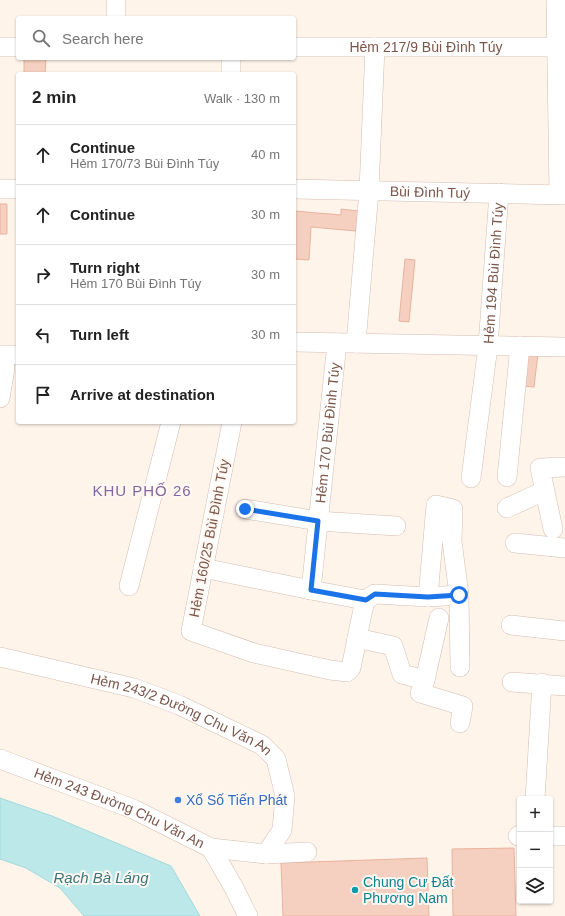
<!DOCTYPE html>
<html lang="en">
<head>
<meta charset="utf-8">
<style>
  body { margin:0; font-family:Helvetica,sans-serif; background:#f2f2f2; color:#222 }
  .controls { position:absolute; right:12px; bottom:12px; display:grid; overflow:hidden; border-radius:4px; box-shadow:0 1px 3px #0004 }
  .controls button { width:36px; height:36px; display:grid; place-items:center; padding:0; border:0; border-bottom:1px solid #e0e0e0; background:#fff; color:#222; font:20px sans-serif }
  .stop { position:absolute; width:12px; height:12px; margin:-9px; border:3px solid #1a73e8; border-radius:50%; background:#fff }
  .stop.end { background:#1a73e8; border-color:#fff; box-shadow:0 1px 4px #0008 }
  .list { margin:0; padding:0; list-style:none }
  h2 { display:flex; justify-content:space-between; align-items:center; height:52px; margin:0; padding:0 16px; font-size:17px }
  h2 small { font-size:13px; font-weight:400; color:#767676 }
  .list li { display:grid; grid-template-columns:26px 1fr auto; gap:12px; align-items:center; box-sizing:border-box; height:60px; padding:0 16px; border-top:1px solid #e0e0e0 }
  .list b { display:block; font-size:15px; white-space:nowrap }
  .list p { margin:0; font-size:13px; white-space:nowrap; color:#767676 }
  .list em { font-size:13px; font-style:normal; color:#767676 }
  .icon { flex:none; width:22px; height:22px; fill:none; stroke:currentColor; stroke-width:2; stroke-linecap:round; stroke-linejoin:round }
  .map { position:relative; flex:none; width:565px; height:916px; overflow:hidden }
  .search { position:absolute; background:#fff; box-shadow:0 1px 3px #0004; left:16px; top:16px; width:280px; height:44px; display:flex; align-items:center; gap:10px; box-sizing:border-box; padding:0 14px; border-radius:4px; color:#767676; font-size:15px }
  .panel { position:absolute; background:#fff; box-shadow:0 1px 3px #0004; left:16px; top:72px; width:280px; height:352px; border-radius:4px }
  .map>svg:first-child { display:block }
  .water { fill:#bce8ea; stroke:#a1dadc }
  .building { fill:#f5cfbf; stroke:#e9b39e }
  .lines { fill:none; stroke-linecap:round; stroke-linejoin:round }
  .minor-casing { stroke:#d4bcb0; stroke-width:20 }
  .minor { stroke:#fff; stroke-width:19 }
  .route { stroke:#1a73e8; stroke-width:5 }
  .shop-dot { fill:#3f7fe0; stroke:#fff8f2; stroke-width:1.5 }
  .culture-dot { fill:#0f9aa8; stroke:#fff8f2; stroke-width:1.5 }
  .labels { text-anchor:middle; stroke-width:4; stroke-linejoin:round; paint-order:stroke }
  .street-label { font-size:14px; fill:#7b564a; stroke:#fff8f2 }
  .shop-label { font-size:14px; fill:#366cbe; stroke:#fff8f2; text-anchor:start }
  .culture-label { font-size:14px; fill:#0d838f; stroke:#fff8f2; text-anchor:start }
  .neighbourhood-label { font-size:15px; letter-spacing:1px; fill:#85669e; stroke:#fff8f2 }
  .water-label { font-size:15px; font-style:italic; fill:#397679; stroke:#fff8f2 }
</style>
</head>
<body>
<div class="map">
<svg width="565" height="916" viewBox="0 0 565 916">
  <rect width="100%" height="100%" fill="#fef4ea"/>
  <path class="water" d="M0,798l52,18 119,50 29,50h-116l-24,-28 -34,-20 -26,-9z"/>
  <path class="building" d="M24,58h22l-1,16h-21z
    M0,204h7v30h-7z
    M341,209l17,2 -2,20 -45,-4 -2,33 -15,-1v-48l47,4z
    M405,259l10,1 -6,62 -10,-1z
    M526,351l12,2 -4,34 -11,-1z
    M514,848l2,68h-63l-1,-67z
    M427,858l2,58h-146l-2,-53z"/>
  <g class="lines">
    <g class="minor-casing">
      <g id="minor">
        <path d="M556,0l3,194"/>
        <path d="M116,18v-18"/>
        <path d="M0,47h18"/>
        <path id="s1" d="M294,47h263"/>
        <path d="M231,58v16"/>
        <path d="M0,189h18"/>
        <path id="s2" d="M294,189l271,6"/>
        <path d="M294,342l271,5"/>
        <path d="M356,343l13,-152 6,-144"/>
        <path d="M0,355h18"/>
        <path d="M0,361l5,7 -5,30"/>
        <path d="M232,422l-41,209 63,22 76,17 17,2 4,-4 6,-30"/>
        <path d="M507,477l13,-131"/>
        <path id="s3" d="M471,478l17,-132 11,-153"/>
        <path d="M507,508l37,-17"/>
        <path d="M245,509l73,12 78,5"/>
        <path d="M553,529l-13,-61 25,-1"/>
        <path d="M515,543l50,5"/>
        <path d="M203,568l108,22 54,10"/>
        <path d="M129,586l42,-164"/>
        <path id="s4" d="M311,590l26,-247"/>
        <path d="M428,597l8,-92 17,4 -1,32 7,54"/>
        <path d="M365,600l-8,38 36,8 9,28 23,6 -5,13 43,13 -3,17"/>
        <path d="M365,600l10,-6 53,3 31,-2 1,72"/>
        <path d="M511,625l54,6"/>
        <path id="s5" d="M0,657l134,31 45,17 83,40 14,14 9,37 -3,34 -16,24 -55,-6"/>
        <path d="M425,680l14,-62"/>
        <path d="M512,682l53,4"/>
        <path id="s6" d="M0,759l133,50 78,39 23,40 14,28"/>
        <path d="M535,799l7,-116"/>
        <path d="M518,836l2,-1"/>
        <path d="M550,836h15"/>
        <path d="M266,854l41,-2"/>
      </g>
    </g>
    <use href="#minor" class="minor"/>
  </g>
  <g class="lines">
    <path class="route" d="M245,509l73,12 -7,69 55,10 9,-6 53,3 31,-2"/>
  </g>
  <circle class="shop-dot" cx="178" cy="800" r="4"/>
  <circle class="culture-dot" cx="355" cy="890" r="4"/>
  <g class="labels">
    <g class="street-label">
      <text dy="5" stroke="none"><textPath href="#s1" startOffset="132">Hẻm 217/9 Bùi Đình Túy</textPath></text>
      <text dy="5" stroke="none"><textPath href="#s2" startOffset="136">Bùi Đình Tuý</textPath></text>
      <text dy="5" stroke="none"><textPath href="#s3" startOffset="206">Hẻm 194 Bùi Đình Túy</textPath></text>
      <text dy="5" stroke="none"><textPath href="#s4" startOffset="158">Hẻm 170 Bùi Đình Túy</textPath></text>
      <text transform="translate(209 538) rotate(-79)" y="5">Hẻm 160/25 Bùi Đình Túy</text>
      <text dy="5" stroke="none"><textPath href="#s5" startOffset="191">Hẻm 243/2 Đường Chu Văn An</textPath></text>
      <text dy="5" stroke="none"><textPath href="#s6" startOffset="129">Hẻm 243 Đường Chu Văn An</textPath></text>
    </g>
    <g class="shop-label">
      <text x="186" y="805">Xổ Số Tiến Phát</text>
    </g>
    <g class="culture-label">
      <text x="363" y="887">Chung Cư Đất<tspan x="363" dy="16">Phương Nam</tspan></text>
    </g>
    <g class="neighbourhood-label">
      <text x="142" y="496">KHU PHỐ 26</text>
    </g>
    <g class="water-label">
      <text x="101" y="883">Rạch Bà Láng</text>
    </g>
  </g>
</svg>
<div class="controls">
<button>+</button>
<button>−</button>
<button><svg class="icon" aria-label="layers" viewBox="0 0 24 24"><path d="M12 4l9 5-9 5-9-5zM3 14l9 5 9-5"/></svg></button>
</div>
<div class="stop" style="left:459px;top:595px"></div>
<div class="stop end" style="left:245px;top:509px"></div>
<div class="search"><svg class="icon" aria-label="search" viewBox="0 0 24 24"><circle cx="10" cy="10" r="6"/><path d="M15 15l6 6"/></svg>Search here</div>
<section class="panel">
<h2>2 min<small>Walk · 130 m</small></h2>
<ul class="list">
<li><svg class="icon" aria-label="ahead" viewBox="0 0 24 24"><path d="M12 20V5M6 11l6-6 6 6"/></svg><div><b>Continue</b><p>Hẻm 170/73 Bùi Đình Túy</p></div><em>40 m</em></li>
<li><svg class="icon" aria-label="ahead" viewBox="0 0 24 24"><path d="M12 20V5M6 11l6-6 6 6"/></svg><div><b>Continue</b></div><em>30 m</em></li>
<li><svg class="icon" aria-label="right" viewBox="0 0 24 24"><path d="M7 20v-9h11M14 6l5 5-5 5"/></svg><div><b>Turn right</b><p>Hẻm 170 Bùi Đình Túy</p></div><em>30 m</em></li>
<li><svg class="icon" aria-label="left" viewBox="0 0 24 24"><path d="M17 20v-9H6M10 6l-5 5 5 5"/></svg><div><b>Turn left</b></div><em>30 m</em></li>
<li><svg class="icon" aria-label="arrive" viewBox="0 0 24 24"><path d="M6 21V4h12l-3 4 3 4H6"/></svg><div><b>Arrive at destination</b></div></li>
</ul>
</section>
</div>
</body>
</html>
